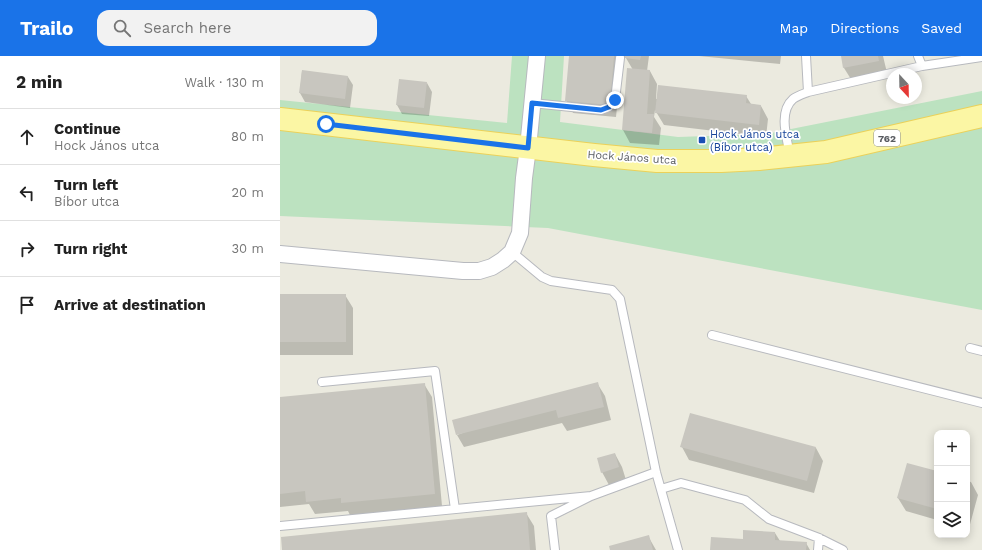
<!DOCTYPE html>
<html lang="en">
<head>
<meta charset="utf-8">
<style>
  body { margin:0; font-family:"Work Sans",sans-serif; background:#f2f2f2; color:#222 }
  .controls { position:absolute; right:12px; bottom:12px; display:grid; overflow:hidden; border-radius:8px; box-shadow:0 2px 10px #0003 }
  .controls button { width:36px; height:36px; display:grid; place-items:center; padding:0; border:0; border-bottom:1px solid #e0e0e0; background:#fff; color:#222; font:20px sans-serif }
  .compass { position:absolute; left:606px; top:12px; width:36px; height:36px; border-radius:50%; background:#fff; box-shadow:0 2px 10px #0003; rotate:158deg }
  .stop { position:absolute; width:12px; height:12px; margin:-9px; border:3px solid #1a73e8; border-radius:50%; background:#fff }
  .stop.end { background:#1a73e8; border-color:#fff; box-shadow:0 1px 4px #0008 }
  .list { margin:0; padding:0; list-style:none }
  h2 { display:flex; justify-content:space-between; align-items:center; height:52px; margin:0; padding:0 16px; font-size:17px }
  h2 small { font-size:13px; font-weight:400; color:#767676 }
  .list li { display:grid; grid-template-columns:26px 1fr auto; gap:12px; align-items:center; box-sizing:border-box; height:56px; padding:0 16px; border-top:1px solid #e0e0e0 }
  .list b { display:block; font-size:15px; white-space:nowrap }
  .list p { margin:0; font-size:13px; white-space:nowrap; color:#767676 }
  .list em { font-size:13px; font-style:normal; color:#767676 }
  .icon { flex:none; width:22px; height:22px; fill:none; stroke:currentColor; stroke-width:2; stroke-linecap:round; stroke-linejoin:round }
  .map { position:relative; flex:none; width:702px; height:494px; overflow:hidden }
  header { display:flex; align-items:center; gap:24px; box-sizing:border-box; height:56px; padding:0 20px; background:#1a73e8; color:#fff }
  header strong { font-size:19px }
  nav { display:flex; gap:22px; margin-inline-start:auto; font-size:14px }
  .search { width:280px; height:36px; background:#f2f2f2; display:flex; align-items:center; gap:10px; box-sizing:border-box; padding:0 14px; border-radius:12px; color:#767676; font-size:15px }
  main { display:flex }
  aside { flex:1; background:#fff }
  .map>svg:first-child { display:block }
  .green { fill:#bce2c0 }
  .shadow { fill:#0003 }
  .building { fill:#c8c6bf }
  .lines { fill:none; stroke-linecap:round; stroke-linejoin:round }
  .lane-casing { stroke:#b7b9be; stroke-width:10 }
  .street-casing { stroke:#b7b9be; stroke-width:18 }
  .primary-casing { stroke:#ebd159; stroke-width:24 }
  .lane { stroke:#fff; stroke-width:8 }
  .street { stroke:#fff; stroke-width:16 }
  .primary { stroke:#fbf6a4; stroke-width:22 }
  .route { stroke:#1a73e8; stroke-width:5 }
  .transit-dot { fill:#1a4fb4; stroke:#fff; stroke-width:1.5 }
  .labels { text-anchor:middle; stroke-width:3.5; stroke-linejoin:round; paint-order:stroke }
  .shield { fill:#fff; stroke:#8a8c90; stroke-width:1 }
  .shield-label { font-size:10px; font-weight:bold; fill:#585b60 }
  .transit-label { font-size:11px; fill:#164399; stroke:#fff; text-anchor:start }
  .street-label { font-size:11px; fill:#585b60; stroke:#fff }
</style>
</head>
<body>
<header>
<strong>Trailo</strong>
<div class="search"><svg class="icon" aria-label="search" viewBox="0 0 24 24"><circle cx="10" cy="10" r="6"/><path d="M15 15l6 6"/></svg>Search here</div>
<nav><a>Map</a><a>Directions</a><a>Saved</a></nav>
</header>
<main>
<aside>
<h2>2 min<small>Walk · 130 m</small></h2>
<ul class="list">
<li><svg class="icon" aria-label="ahead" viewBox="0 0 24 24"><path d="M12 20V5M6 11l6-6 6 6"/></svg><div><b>Continue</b><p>Hock János utca</p></div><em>80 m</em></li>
<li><svg class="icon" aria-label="left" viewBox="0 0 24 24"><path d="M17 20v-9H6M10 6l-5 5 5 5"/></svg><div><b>Turn left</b><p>Bíbor utca</p></div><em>20 m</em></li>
<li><svg class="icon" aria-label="right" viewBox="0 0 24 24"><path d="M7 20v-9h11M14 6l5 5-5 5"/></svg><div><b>Turn right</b></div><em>30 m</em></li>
<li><svg class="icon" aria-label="arrive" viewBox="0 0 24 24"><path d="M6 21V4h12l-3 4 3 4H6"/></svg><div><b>Arrive at destination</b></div></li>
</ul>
</aside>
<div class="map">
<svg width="702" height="494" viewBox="0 0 702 494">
  <rect width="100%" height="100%" fill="#ebeadf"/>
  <path class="green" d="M232,0h52l-4,66 118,15 88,-3 216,-43v219l-434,-82 -268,-12v-116l227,23z"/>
  <path class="shadow" d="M290,0h79l-2,15h3l7,13 -1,15 90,-3 5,8 10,2 7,13 -2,18 -102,-12 -9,-15 -1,7 7,11 -2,17 -29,-2 -7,-13 10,-60 -7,-12h-4l-6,59 -43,-4 -7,-13z
    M419,0h82l-1,8z
    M562,0h41l5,21 -34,7 -10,-16z
    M22,15l46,6 5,8 -3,23 -45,-6 -5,-9z
    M147,27l5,9 -3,24 -27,-2 -5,-9z
    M0,239h65l8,13v47h-73z
    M317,327l8,13 6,24 -44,11 -5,-8 -98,24 -7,-12z
    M144,328l8,13 10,109 -92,9 -2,-4 -33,3 -6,-10 -29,3v-109z
    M402,391l134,1 7,13 -9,32 -125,-33z
    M335,398l7,13 4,13 -17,5 -7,-13z
    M657,416v48l-31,-9 -8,-13z
    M687,425l4,1 7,13 -9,33h-2z
    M246,457l8,13 2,24h-253z
    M495,477l5,8 26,2 4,7h-99l33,-10z
    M368,480l8,14h-45z"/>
  <path class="building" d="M289,0h45l-4,49 -45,-4z
    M345,0h16l-1,4 -15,-2z
    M561,0h37l1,5 -36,7z
    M347,12l23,2 -3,44h7l-2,19 -30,-3z
    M22,14l46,6 -3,23 -46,-6z
    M119,23l28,3 -3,26 -28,-3z
    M378,29l89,10 -1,8 15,2 -2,20 -104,-12z
    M0,238h66v48h-66z
    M318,326l6,25 -46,11 -2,-8 -100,25 -4,-15z
    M145,327l10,111 -94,9v-5l-35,4 -1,-11 -25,3v-97z
    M410,357l126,34 -9,34 -127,-34z
    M335,397l4,14 -18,6 -4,-15z
    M627,407l30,8v38l-40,-11z
    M247,456l3,38h-248l-1,-13z
    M463,474l32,2v8l32,2 -1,8h-96l1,-13 32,2z
    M369,479l4,15h-43l-1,-4z"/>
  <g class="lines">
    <g class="lane-casing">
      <path id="lane" d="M526,0l2,36
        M638,0l4,10
        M252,47l69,7 8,-3 6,-7 5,-42
        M510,99c-3,-16 -12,-43 3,-56 4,-3 10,-5 15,-7l114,-26 60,-9
        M232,196l30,25 9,4 61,9 8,9 36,173 22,78
        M432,279l270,68
        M690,292l12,3
        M42,326l113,-11 20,138
        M381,433l20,-6 64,17 24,19 50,19 24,12
        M311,440l65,-24
        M0,470l311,-30 -40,20 4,34
        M538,494l1,-12"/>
    </g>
    <g class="street-casing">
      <path id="street" d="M0,198l183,17h16l13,-4 11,-7 9,-8 8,-19 4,-55 4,-30 9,-92"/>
    </g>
    <g class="primary-casing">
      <path id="primary" d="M0,63l314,36 63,6h64l38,-2 67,-7 156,-36"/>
    </g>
    <use href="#lane" class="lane"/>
    <use href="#street" class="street"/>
    <use href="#primary" class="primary"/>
  </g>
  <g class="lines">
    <path class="route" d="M46,68l202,24 4,-45 69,7 8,-3 6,-7"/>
  </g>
  <rect class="transit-dot" x="418" y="80" width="8" height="8" rx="2"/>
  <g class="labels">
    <rect class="shield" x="594" y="74" width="26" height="16" rx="3"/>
    <g class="shield-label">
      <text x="607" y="86">762</text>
    </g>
    <g class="transit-label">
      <text x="430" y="82">Hock János utca<tspan x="430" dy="13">(Bíbor utca)</tspan></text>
    </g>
    <g class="street-label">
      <text transform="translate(352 101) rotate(4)" y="4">Hock János utca</text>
    </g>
  </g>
</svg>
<div class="controls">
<button>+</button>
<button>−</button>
<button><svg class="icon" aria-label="layers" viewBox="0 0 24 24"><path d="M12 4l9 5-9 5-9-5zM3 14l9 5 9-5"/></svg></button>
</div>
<svg class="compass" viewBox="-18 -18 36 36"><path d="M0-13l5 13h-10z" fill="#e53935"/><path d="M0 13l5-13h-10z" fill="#767676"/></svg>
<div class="stop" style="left:46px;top:68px"></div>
<div class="stop end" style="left:335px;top:44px"></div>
</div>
</main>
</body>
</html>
